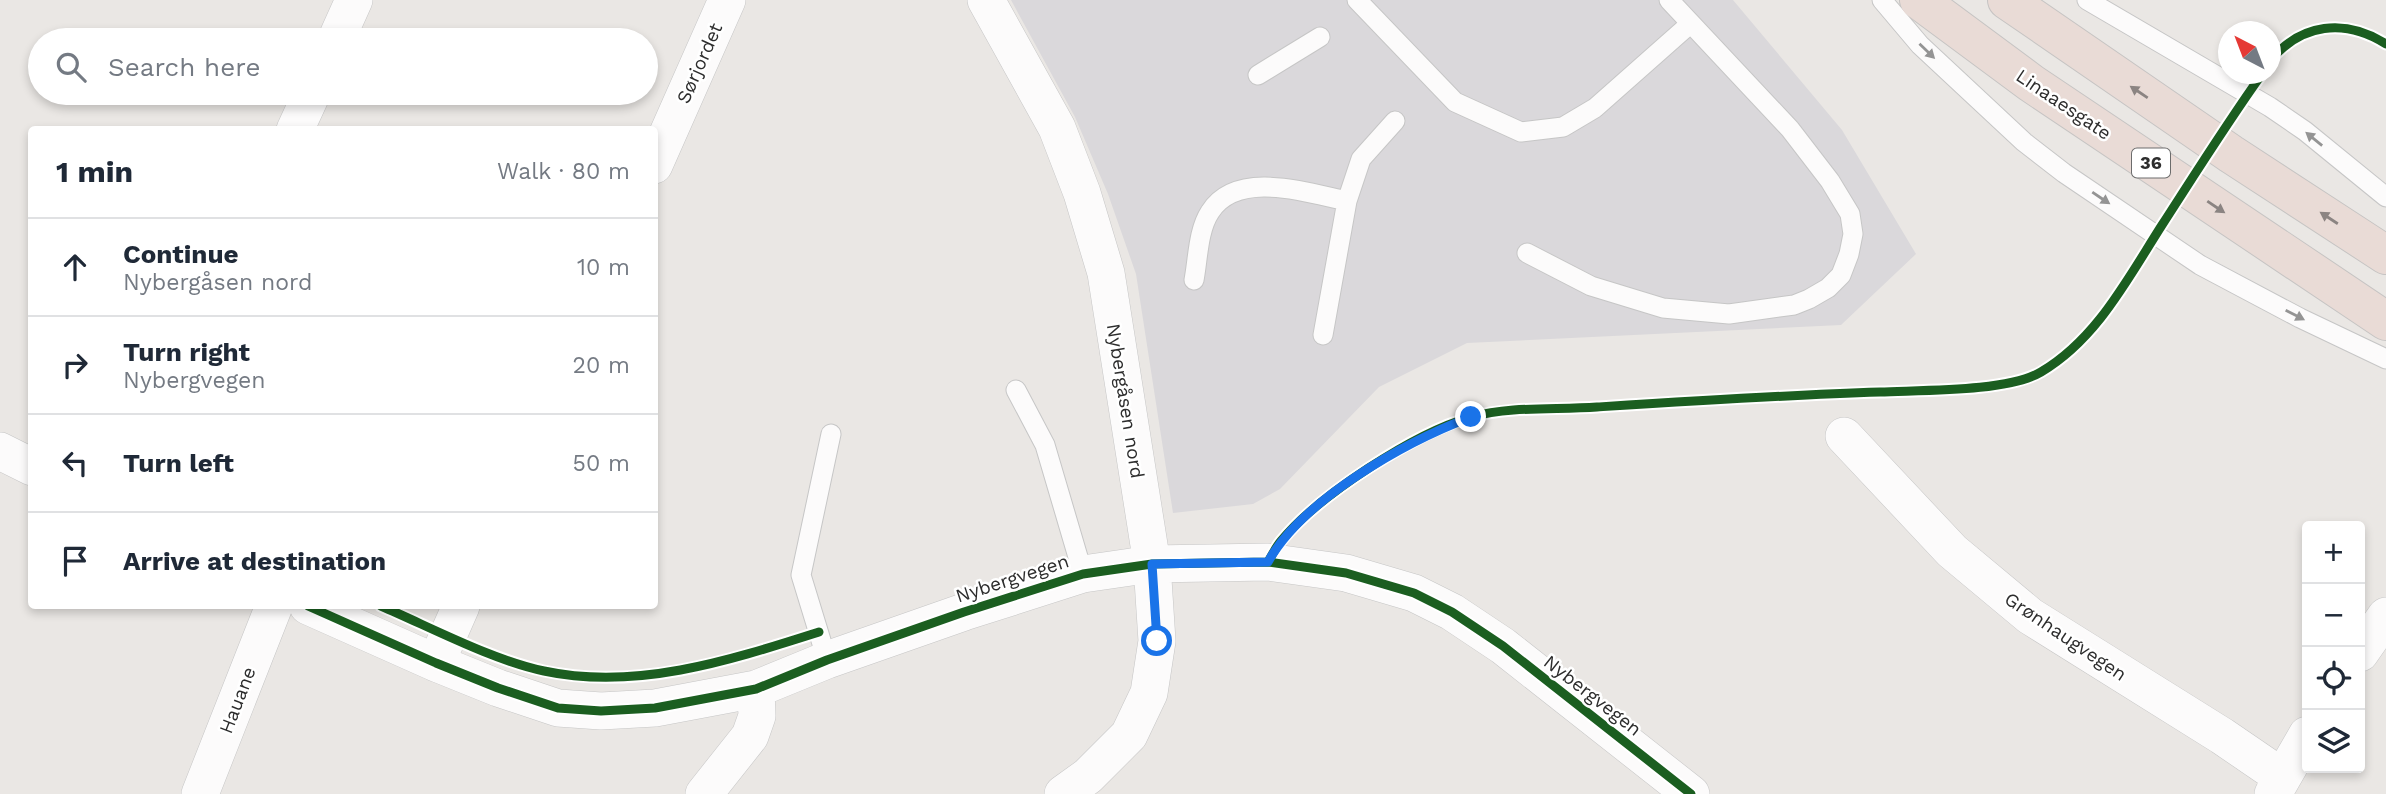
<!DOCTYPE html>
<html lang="en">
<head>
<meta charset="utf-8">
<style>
  body { margin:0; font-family:"Work Sans",sans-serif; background:#f2f2f3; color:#1f2937 }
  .controls { position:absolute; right:21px; bottom:21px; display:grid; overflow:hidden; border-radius:7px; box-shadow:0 4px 10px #0003 }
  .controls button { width:63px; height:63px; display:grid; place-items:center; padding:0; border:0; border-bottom:2px solid #e0e1e3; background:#fff; color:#1f2937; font:35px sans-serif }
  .compass { position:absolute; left:2218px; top:21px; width:63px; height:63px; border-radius:50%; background:#fff; box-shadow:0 4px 10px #0003; rotate:318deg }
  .stop { position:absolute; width:21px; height:21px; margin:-16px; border:5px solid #1a73e8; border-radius:50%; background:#fff }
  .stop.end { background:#1a73e8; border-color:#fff; box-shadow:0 2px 7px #0008 }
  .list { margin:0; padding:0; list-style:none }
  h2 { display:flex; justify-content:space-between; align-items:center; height:91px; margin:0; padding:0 28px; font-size:30px }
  h2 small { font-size:23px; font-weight:400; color:#747a83 }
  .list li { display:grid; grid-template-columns:46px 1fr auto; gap:21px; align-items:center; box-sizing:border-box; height:98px; padding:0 28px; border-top:2px solid #e0e1e3 }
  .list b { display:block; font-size:26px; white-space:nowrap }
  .list p { margin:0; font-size:23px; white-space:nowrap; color:#747a83 }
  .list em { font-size:23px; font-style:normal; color:#747a83 }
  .icon { flex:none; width:38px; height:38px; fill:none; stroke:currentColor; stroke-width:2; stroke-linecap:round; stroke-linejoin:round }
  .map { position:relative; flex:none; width:2386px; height:794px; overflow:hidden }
  .search { position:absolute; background:#fff; box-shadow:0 4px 10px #0003; left:28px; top:28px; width:630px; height:77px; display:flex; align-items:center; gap:18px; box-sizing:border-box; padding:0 24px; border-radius:38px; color:#747a83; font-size:26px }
  .panel { position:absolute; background:#fff; box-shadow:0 4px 10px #0003; left:28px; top:126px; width:630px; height:483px; border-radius:7px }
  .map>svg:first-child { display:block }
  .industrial { fill:#dad8db }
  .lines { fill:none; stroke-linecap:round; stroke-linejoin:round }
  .lane-casing { stroke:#c6c6c6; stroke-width:21 }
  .street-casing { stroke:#c6c6c6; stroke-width:38 }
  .highway-casing { stroke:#c6c4c3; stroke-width:40 }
  .lane { stroke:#fcfbfb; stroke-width:19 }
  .street { stroke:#fcfbfb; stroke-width:37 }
  .highway { stroke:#e9dbd6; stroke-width:38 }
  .cycleway-casing { stroke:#fff; stroke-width:13 }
  .cycleway { stroke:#1b5e20; stroke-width:9 }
  .oneway { fill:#949494 }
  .oneway2 { fill:#8b8482 }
  .route { stroke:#1a73e8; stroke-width:9 }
  .labels { text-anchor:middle; stroke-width:5; stroke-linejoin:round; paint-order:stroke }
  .shield { fill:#fff; stroke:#6c6c6c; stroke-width:2 }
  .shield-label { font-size:18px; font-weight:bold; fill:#2d2d2d }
  .street-label { font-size:19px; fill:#2d2d2d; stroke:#fff }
</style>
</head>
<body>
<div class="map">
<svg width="2386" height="794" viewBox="0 0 2386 794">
  <rect width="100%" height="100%" fill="#eae7e4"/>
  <path class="industrial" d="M1011,0h722l109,130 74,124 -75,71 -374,18 -88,44 -99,102 -27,15 -80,9 -37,-239 -28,-80 -33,-77z"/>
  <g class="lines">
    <g class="lane-casing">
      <path id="lane" d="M1357,0l98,102 66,30 42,-5 32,-19 95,-84
        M1882,0l38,45 104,97 40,31 136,92 100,53 86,41
        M2087,0l183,107 35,24 81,66
        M1258,75l62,-38
        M1527,253l64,33 72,22 66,6 65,-9 15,-6 19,-11 13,-13 8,-21 4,-20 -3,-20 -20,-33 -40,-52 -121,-129
        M1194,280c4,-21 4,-50 16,-68 27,-43 98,-19 137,-11
        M1323,335l24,-134 14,-42 34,-38
        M1016,390l29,55 38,129
        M827,660l-26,-85 30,-141"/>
    </g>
    <g class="street-casing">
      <path id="street" d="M986,0l71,128 25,65 24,80 46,291 5,77 -8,52 -20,42 -41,41 -25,18
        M336,40l18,-40
        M295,130l17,-37
        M654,165l73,-165
        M1844,436l108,115 78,65 192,120 60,41
        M0,451l32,16
        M308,606l128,57 62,25 60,20 43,3 54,-3 101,-19 71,-29 137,-48 119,-38 69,-10 116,-2 78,11 68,20 38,19 51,34 188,148
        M2360,653l26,-37
        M436,663l25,-57
        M200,794l74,-188
        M704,794l46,-58 7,-20 -1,-27
        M2273,794l34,-59"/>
    </g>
    <g class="highway-casing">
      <path id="highway" d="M1919,0l112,83 355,238
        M2007,0l224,154 155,101"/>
    </g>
    <use href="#lane" class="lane"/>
    <use href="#street" class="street"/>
    <use href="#highway" class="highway"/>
    <g class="cycleway-casing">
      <path id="cycleway" d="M2270,61c31,-38 75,-43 116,-17
        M1268,562c4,-7 8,-15 13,-21 37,-45 133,-108 190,-124 41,-11 84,-7 126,-10 95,-6 189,-12 283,-15 42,-2 127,0 161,-20 56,-33 87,-94 121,-147 33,-51 65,-102 100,-151
        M308,606l128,57 62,25 60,20 43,3 54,-3 101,-19 71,-29 137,-48 119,-38 69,-10 116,-2 78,11 68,20 38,19 51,34 188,148
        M381,606c49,21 111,54 163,65 93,20 187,-11 275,-39"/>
    </g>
    <use href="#cycleway" class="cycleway"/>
  </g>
  <defs><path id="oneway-solid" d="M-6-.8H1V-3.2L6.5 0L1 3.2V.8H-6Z" transform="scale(1.75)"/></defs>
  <g class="oneway">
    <use href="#oneway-solid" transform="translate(1927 51) rotate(44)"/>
    <use href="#oneway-solid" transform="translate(2314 139) rotate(-141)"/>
    <use href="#oneway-solid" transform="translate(2101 198) rotate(34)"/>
    <use href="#oneway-solid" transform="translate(2295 315) rotate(27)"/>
  </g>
  <g class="oneway2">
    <use href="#oneway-solid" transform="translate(2139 92) rotate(-146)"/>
    <use href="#oneway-solid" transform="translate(2216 207) rotate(34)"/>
    <use href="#oneway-solid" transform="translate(2329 218) rotate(-147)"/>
  </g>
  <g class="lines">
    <path class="route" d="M1157,641l-5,-77 116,-2c35,-63 137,-120 203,-145"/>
  </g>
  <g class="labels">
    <rect class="shield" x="2132" y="148.5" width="38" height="29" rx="5"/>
    <g class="shield-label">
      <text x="2151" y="169">36</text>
    </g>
    <g class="street-label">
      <text transform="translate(699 63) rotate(-66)" y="7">Sørjordet</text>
      <text transform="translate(2064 104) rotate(34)" y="7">Linaaesgate</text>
      <text transform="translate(1126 401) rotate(81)" y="7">Nybergåsen nord</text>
      <text transform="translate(1012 578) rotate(-18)" y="7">Nybergvegen</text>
      <text transform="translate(2066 636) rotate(34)" y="7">Grønhaugvegen</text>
      <text transform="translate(1593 695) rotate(38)" y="7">Nybergvegen</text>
      <text transform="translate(237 700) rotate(-69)" y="7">Hauane</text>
    </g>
  </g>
</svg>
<div class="controls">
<button>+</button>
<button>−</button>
<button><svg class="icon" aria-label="locate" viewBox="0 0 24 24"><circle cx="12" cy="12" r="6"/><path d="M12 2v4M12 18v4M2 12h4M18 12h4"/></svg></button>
<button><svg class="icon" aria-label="layers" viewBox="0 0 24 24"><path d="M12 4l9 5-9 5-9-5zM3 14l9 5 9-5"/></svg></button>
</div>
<svg class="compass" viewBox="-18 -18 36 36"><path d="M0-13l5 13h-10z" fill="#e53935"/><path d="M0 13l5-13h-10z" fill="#747a83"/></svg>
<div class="stop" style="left:1157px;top:641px"></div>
<div class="stop end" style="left:1471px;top:417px"></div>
<div class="search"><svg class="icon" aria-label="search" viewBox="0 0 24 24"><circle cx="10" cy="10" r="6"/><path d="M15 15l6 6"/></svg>Search here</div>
<section class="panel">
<h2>1 min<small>Walk · 80 m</small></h2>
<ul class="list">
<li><svg class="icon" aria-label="ahead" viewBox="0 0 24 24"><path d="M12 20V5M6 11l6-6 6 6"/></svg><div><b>Continue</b><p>Nybergåsen nord</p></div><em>10 m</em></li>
<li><svg class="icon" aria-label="right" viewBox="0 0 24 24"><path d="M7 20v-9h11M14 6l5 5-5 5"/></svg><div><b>Turn right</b><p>Nybergvegen</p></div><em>20 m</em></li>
<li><svg class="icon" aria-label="left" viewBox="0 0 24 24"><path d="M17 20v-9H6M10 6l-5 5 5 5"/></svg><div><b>Turn left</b></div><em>50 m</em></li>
<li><svg class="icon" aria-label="arrive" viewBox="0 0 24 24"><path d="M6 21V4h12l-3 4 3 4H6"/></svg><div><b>Arrive at destination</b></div></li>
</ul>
</section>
</div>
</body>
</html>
